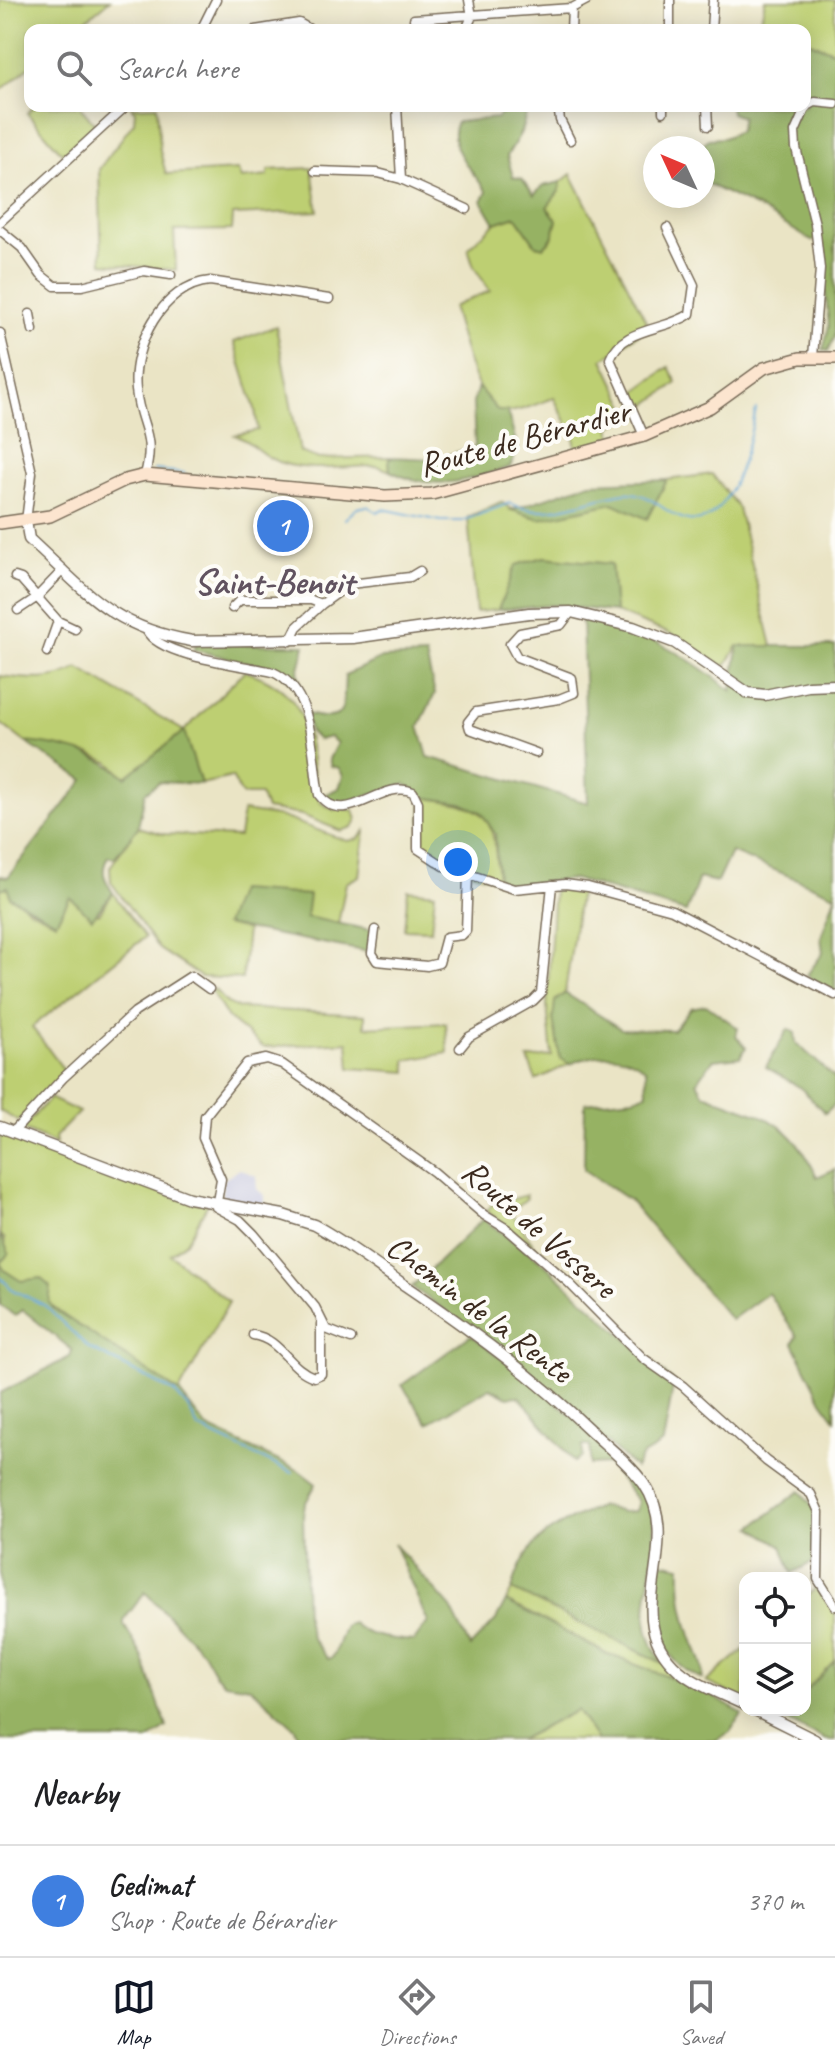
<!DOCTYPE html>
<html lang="en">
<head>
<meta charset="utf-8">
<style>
  body { margin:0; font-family:Caveat,sans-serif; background:#f6f6f6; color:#202124 }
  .controls { position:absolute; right:24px; bottom:24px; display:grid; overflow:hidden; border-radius:16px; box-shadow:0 4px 20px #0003 }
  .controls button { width:72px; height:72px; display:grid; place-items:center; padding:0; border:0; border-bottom:2px solid #e0e0e0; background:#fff; color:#202124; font:40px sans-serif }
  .compass { position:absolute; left:643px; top:136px; width:72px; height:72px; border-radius:50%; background:#fff; box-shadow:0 4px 20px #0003; rotate:314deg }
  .you { position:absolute; left:458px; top:862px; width:28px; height:28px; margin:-20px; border:6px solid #fff; border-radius:50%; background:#1a73e8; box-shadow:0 0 0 12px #1a73e833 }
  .badge { display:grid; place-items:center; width:52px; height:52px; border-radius:50%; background:#111827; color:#fff; font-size:26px; font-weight:700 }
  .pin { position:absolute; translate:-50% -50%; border:4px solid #fff; box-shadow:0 2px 8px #0006 }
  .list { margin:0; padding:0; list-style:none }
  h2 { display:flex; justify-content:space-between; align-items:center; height:104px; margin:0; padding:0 32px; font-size:34px }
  h2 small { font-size:26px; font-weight:400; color:#757577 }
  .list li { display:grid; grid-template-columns:52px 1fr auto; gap:24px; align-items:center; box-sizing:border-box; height:112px; padding:0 32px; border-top:2px solid #e0e0e0 }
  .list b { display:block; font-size:30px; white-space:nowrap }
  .list p { margin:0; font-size:26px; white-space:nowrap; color:#757577 }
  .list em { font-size:26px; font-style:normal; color:#757577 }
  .icon { flex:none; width:44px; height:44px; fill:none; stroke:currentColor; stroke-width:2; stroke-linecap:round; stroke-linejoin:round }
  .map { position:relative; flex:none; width:835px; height:1740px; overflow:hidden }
  .search { position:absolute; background:#fff; box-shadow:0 4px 20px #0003; left:24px; right:24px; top:24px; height:88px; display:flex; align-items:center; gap:20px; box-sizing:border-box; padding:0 28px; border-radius:16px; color:#757577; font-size:30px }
  .sheet { height:216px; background:#fff }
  nav { display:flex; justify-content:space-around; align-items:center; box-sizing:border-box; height:112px; border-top:2px solid #e0e0e0; background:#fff; font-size:22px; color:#757577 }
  nav a { display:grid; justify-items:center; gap:4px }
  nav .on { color:#111827 }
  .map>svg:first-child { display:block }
  .industrial { fill:#c1c2dd }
  .green { fill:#bdcf72; stroke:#7c7c48; stroke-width:2 }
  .forest { fill:#96b264; stroke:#686e41; stroke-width:2 }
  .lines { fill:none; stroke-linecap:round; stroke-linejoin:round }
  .stream { stroke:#5ea3d3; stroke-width:2 }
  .minor-casing { stroke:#786b58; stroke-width:11 }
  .tertiary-casing { stroke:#786b58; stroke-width:13 }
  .secondary-casing { stroke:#786b58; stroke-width:14 }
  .minor { stroke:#fff; stroke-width:8 }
  .tertiary { stroke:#fff; stroke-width:10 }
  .secondary { stroke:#fce5cf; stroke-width:11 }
  .labels { text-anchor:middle; stroke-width:8; stroke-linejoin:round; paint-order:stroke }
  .street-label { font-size:34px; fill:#3b2a1e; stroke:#fdfcf7 }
  .neighbourhood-label { font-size:36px; font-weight:bold; fill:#615360; stroke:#fdfcf7 }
</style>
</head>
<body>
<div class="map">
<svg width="835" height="1740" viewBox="0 0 835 1740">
  <rect width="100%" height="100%" fill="#fdfcf7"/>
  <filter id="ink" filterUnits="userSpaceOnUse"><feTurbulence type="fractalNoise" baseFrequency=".0125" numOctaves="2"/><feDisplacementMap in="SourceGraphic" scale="16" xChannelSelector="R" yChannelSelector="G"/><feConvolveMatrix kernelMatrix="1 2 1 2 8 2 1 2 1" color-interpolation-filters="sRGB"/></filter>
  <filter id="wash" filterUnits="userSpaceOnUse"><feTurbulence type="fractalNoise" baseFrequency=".006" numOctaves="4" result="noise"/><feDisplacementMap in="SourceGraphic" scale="32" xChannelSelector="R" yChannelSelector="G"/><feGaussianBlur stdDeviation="1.8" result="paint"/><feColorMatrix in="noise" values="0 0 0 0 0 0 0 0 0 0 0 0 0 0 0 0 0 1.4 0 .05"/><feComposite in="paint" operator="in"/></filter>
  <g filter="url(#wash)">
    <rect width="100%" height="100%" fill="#eae4c5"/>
    <path class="industrial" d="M240,1169l16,7 1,13 8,7 -1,12 -42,-9 1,-19z"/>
    <path class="green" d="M0,0h110l-36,30h-44v36l-30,25z
      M765,0h70v52l-30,-12v-10h-24l-20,-10z
      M34,106h45l17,19 -33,29 -36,-41z
      M157,106l3,45 6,23 72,-4 3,9 27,-3v-6l44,-2 6,43 -85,4 -1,15 -58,1 2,39 -74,-7 -3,-94 35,-47 1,-11 -4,-4z
      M571,174l78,153 -46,32 27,56 -20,13 4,12 -38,10 -2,-13 -20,-39c-13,4 -42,18 -56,13 -22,-8 -39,-82 -46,-104l38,-16 -16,-24 -6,-19 27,-25 21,-7 20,29 8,2 8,-8 5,-19 -10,-13 12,-16 2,-9z
      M276,326l24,126 19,7 70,-2 1,14 -12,-5c-32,0 -77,8 -106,-7 -14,-7 -20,-17 -37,-24l23,-5 -3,-21 -21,-67z
      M669,367l8,16 -35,25 -5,-4 -4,3 3,-5 -5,-7z
      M712,474l26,34 34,138h-34l-13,21 -52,-32 -58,-23 -4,-48 -67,-7 -27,8 -19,45 -22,2 -8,-95 33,-15c43,33 67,0 110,1 11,1 26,11 36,15l20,-38z
      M78,668l106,63 61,-60c47,15 61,40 67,89 2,14 2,30 9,43l13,7h20l3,10 -4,7 -12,4 -39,-16 -36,-6 -6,-14h-18l-10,-18 -31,7 -17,-52 -58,45 -17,-15 -20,-8 -64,-12 -25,-19v-47c27,3 54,7 78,-8z
      M422,797c68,10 71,14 76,83 -24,-8 -66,-13 -77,-37z
      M243,811l39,6 65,24 11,-2 7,-8 -6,45 -13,7 -8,41 -32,-7 2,-22 -83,30 22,5 -5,49 -41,-2 -42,-28 -48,-67 -1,-15 28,-40 25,7 76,3z
      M9,886l19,23 28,13 14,-25 29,17 14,-21 32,44 -113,90 34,46 -48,48 -18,-10v-222z
      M554,888l26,3 -15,102 -10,8 5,57 10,6 -34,16 -8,-21 24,-3 -5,-51z
      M408,890l27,3 -4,37 -27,-1z
      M214,989l13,14 11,5 127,7v12l81,-4 2,30 -42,7 1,12 -57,-4 -2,-26 -85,5 -35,-29 -17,-27z
      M50,1098l29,14 -24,25 1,7 -34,-15z
      M0,1133l183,67 25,4 -22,38 -16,12 59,48 -50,90 -83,-52 -92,-70 -4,-7 5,-24 -5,-5z
      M502,1194l8,6 16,-5 1,3 -16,14 25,36 -50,-37z
      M816,1588l19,24v49l-30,31v-94z
      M512,1590l153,74 28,23 -88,-34 -99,-52z
      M745,1649v51l-39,-18z
      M577,1710l20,30h-78z"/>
    <path class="forest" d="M805,40l30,12v285l-7,14 -5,-1 6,-24 -9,-87 -8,2 -54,-33 -55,-26v-34h-3l8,-9 16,-1 15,-7 3,-14 -11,-4 -1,-7h75z
      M509,106h29l-12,8 -5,18 -14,24 6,21 9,2 12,16 9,-9 18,-4 -2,9 -12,16 10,13 -5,18 -8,9 -8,-2 -20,-29 -21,7 -13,-22 5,-9c-12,-18 -43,-47 -30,-70l40,-4z
      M478,387l20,24h9l11,38 -8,18c-42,14 -79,25 -120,4l-1,-14 45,2 41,-12 -2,-44z
      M667,480l-20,39 -34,-16 -73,16 -29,-9 79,-27z
      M544,557l67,7 4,48 -60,-7 -57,5 18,-45z
      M582,618c69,18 93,28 150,73l6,-45h97v249l-104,-43 -14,30 -18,-4 -13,34 -112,-33 -59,6 -17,-5 -3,-46 -14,-22 -20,-9 -39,-6 -16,-13 -64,19h-8l-10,-8 15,-7 4,-12 -4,-8 -8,-2 -2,-7 8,-16 -7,-6 -12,3 -8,-8 -4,-18c41,10 37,-2 39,-39l37,-17 44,-2 9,38 -16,32 9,31 160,46z
      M195,644l110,1 -7,28 4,19 -26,-23 -82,-19z
      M184,731l17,53 -42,-2 -14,11 -7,34 -24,31 -6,-2c-8,16 -4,22 5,37l-21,25 -22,-21 -14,25 -46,-25 -2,-10 -8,2v-13l8,1 76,-97 -59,-38c37,3 72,11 101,35z
      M238,890l71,5 -3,22 65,13 -1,22 -145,-27z
      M835,896v98l-28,-19 16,-22 -2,-16z
      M565,993l56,36 52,1 18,-22 15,-3 32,23 -2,8 10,11 -6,10 -27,3 -16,22 7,12c57,23 86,22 113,83l18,-8v250l-13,-18 -29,-58 4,-7 -29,-43 -37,27 -102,-120 -45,-30 1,-67 49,-5 13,-5 -1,-23c-21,-20 -51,-17 -76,-6l-10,-6 -7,-39 2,-18z
      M788,1029l7,4 1,10 39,35v26l-10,9 -24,-25 -35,-21z
      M483,1219l58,42 133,121 -11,61 -20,12 -8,13 -122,-110 -101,-71z
      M0,1234l9,19 -8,10 3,7 17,11 19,-3 11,9 -2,15 5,7 125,83 27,35 92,43 18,14 -11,20 -2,12 3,103 5,18 17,22 5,-2 12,-32 7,-2c17,16 39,15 62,18l14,-19 -34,-78 57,64 19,39 26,-27 10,-19 99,52 97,37 40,24 -12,18 -14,8h-119l-20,-30 -58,30h-219l-5,-12 -45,-41 -25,-4 -9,-8 -13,-23 -58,-60 -21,28v5l18,31 25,71 -19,13h-148v-347l70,-36 2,-7 -49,-40 -8,6 -15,-11z
      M471,1335c46,34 167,125 181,178 14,52 -29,105 13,151l-153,-74c13,-53 42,-63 89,-84l21,6 14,-1 2,-10 -30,-37 -18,1v-19h-7l-1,11 -8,5 -55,-66 -11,1 -18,-9 -62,35 -26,-38z
      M800,1491l16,19 -1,51 -23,12 -10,-27 -30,-19z
      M661,1562l20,4c-1,24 2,47 10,70 5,15 14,27 11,43 -53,-24 -48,-70 -41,-117z
      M835,1661v79h-9l-46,-23 7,-7h18v-18z"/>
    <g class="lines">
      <path class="stream" d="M154,470l31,3
        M373,489l14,1
        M345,519l12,-11 10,-2 10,6 6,-3 58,12h21l48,-18c36,19 78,-6 115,-10 23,-2 36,17 56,25 49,20 68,-77 75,-109
        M0,1277l13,13 31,15 45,43 85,44 15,17 9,19 95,45"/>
    </g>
  </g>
  <g filter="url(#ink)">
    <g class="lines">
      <g class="minor-casing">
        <path id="minor" d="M469,0l3,16
          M572,8l15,-8
          M414,19l158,-11
          M201,30l15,-30
          M255,30l44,-7 12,7
          M466,30l6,-14
          M571,30l1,-22
          M670,30v-30
          M711,30l2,-30
          M397,106l4,73
          M558,106l2,14 10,20
          M707,106l1,20
          M663,112v-6
          M315,171l63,2 23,6 66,30
          M0,222l126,-116
          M0,230l22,18 19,27 14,11h27l62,-15 27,4
          M30,314l3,16
          M0,333l32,140 -6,48
          M813,357l7,-88 -5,-45 -19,-76 -1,-16 11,-25 9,-5 20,2
          M644,436l-34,-77c12,-32 56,-28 80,-45l4,-29 -27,-57
          M145,475c11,-42 -5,-47 -9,-85 -5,-44 27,-105 74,-109l119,18
          M15,577l6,2 37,42 -11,31
          M322,604l28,-20 60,-7 10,-6
          M232,608l8,-8h71l11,4 -25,23 -7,14
          M18,610l18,-12 27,-28
          M58,621l17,8
          M147,631c13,26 97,34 126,41 43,19 38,84 46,123 27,35 62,-17 94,-3l5,10v47l26,17 70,23 51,-5 23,3 84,23 163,85
          M536,753l-66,-24 -2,-7 8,-10 83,-13 15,-6 -2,-15 -55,-21 -7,-13 10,-11 41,-8 10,-13
          M375,930l-3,23 5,8 50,5 12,-3 7,-26 16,-2 4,-4 2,-56
          M460,1048l9,-11 64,-36 8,-8 11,-108
          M13,1132l50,-54 72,-66 56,-36 18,13
          M253,1335c28,4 36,34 61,42l7,-3v-50
          M351,1339l-25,-10 -11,-22 -61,-73 -14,-14 -24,-13 5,-28 -18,-41 2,-22 42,-53 19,-4 16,5 152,108 50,43 23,14 61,53 75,76 40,28 83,75 45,33 8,18 -1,67 17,27"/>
      </g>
      <g class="tertiary-casing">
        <path id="tertiary" d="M26,521l3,18c58,53 82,88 163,102l161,-3 176,-25 42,-1 62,15 42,16 73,50 17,2 43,-9 27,-1
          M0,1127l189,71 94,17 31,10c30,16 57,37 86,57 68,46 133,93 192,150 17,16 38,32 52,52 44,64 -32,137 41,191 18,13 40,20 60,30
          M755,1710l60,30"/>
      </g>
      <g class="secondary-casing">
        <path id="secondary" d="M0,523l50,-7 75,-36 20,-5 240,21 47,-2 212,-58 66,-29 54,-39 36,-10h35"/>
      </g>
      <use href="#minor" class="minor"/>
      <use href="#tertiary" class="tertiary"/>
      <use href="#secondary" class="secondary"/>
    </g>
  </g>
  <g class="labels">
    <g class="street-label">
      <text transform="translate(524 437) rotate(-15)" y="12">Route de Bérardier</text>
      <text transform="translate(540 1228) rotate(41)" y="12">Route de Vossere</text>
      <text transform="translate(480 1308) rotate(37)" y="12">Chemin de la Rente</text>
    </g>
    <g class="neighbourhood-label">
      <text x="274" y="594">Saint-Benoit</text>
    </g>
  </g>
</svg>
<div class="controls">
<button><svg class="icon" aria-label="locate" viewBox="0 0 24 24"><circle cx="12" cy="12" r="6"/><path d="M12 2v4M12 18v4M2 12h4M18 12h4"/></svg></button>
<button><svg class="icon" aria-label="layers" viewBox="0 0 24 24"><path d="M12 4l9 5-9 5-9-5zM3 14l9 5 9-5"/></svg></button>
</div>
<svg class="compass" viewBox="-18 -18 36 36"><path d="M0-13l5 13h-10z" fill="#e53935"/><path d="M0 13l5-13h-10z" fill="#757577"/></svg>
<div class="you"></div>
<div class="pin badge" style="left:283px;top:526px;background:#3f7fe0">1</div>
<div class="search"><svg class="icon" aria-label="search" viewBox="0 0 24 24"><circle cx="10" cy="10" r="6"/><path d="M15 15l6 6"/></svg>Search here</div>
</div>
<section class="sheet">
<h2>Nearby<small></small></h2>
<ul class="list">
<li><span class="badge" style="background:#3f7fe0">1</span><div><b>Gedimat</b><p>Shop · Route de Bérardier</p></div><em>370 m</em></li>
</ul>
</section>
<nav>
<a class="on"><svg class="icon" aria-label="map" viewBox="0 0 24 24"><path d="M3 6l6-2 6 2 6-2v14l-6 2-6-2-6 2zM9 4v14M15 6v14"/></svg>Map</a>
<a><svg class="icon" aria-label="directions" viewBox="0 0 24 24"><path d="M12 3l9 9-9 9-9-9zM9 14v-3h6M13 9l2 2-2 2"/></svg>Directions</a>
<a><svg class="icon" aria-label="saved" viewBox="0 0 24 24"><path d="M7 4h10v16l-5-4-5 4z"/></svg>Saved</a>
</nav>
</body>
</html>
